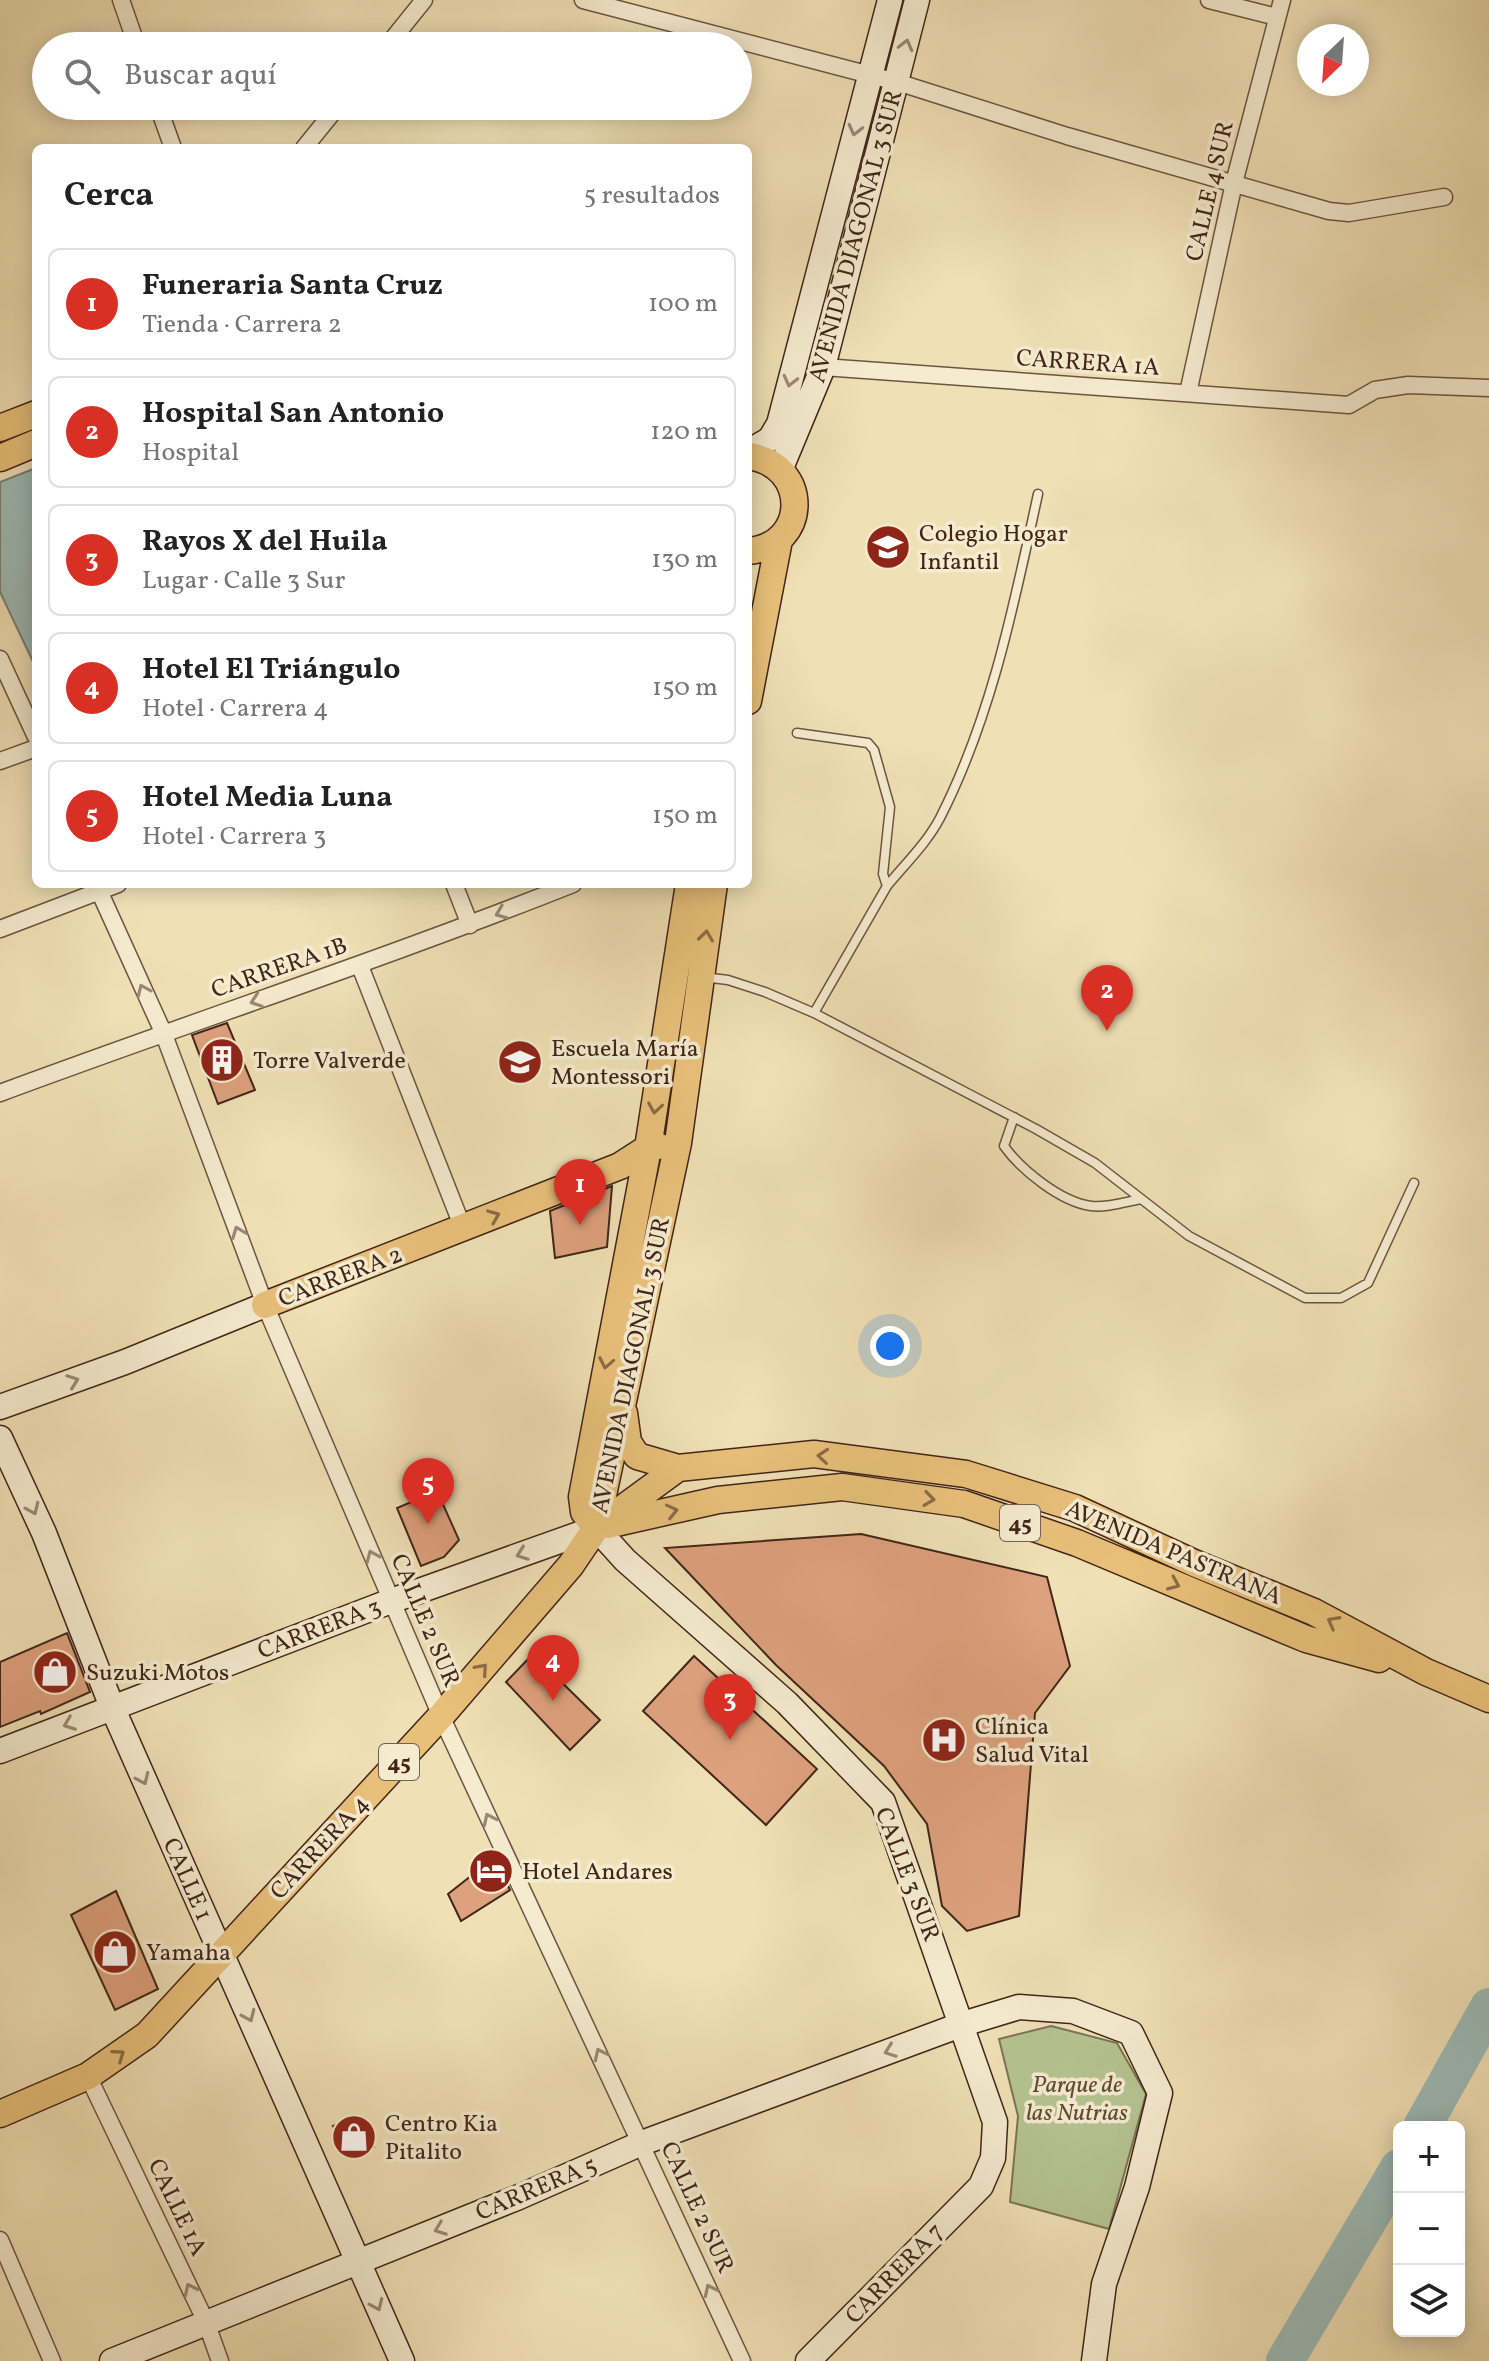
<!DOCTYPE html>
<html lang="es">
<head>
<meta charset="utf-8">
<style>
  body { margin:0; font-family:Vollkorn,serif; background:#f2f2f2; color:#222 }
  .controls { position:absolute; right:24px; bottom:24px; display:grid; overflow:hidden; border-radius:12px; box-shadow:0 4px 20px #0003 }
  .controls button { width:72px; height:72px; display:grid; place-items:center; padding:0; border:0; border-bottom:2px solid #e0e0e0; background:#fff; color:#222; font:40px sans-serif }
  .compass { position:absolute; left:1297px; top:24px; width:72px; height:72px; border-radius:50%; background:#fff; box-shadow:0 4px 20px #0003; rotate:205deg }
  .you { position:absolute; left:890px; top:1346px; width:28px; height:28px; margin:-20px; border:6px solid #fff; border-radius:50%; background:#1a73e8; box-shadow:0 0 0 12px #1a73e833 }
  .badge { display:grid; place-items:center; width:52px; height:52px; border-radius:50%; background:#d93025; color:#fff; font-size:26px; font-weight:700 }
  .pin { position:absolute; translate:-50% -66px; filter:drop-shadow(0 2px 4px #0008) }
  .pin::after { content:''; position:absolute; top:42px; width:28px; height:24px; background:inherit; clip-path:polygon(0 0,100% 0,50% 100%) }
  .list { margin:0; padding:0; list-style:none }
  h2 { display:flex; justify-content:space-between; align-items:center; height:104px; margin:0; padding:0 32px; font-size:34px }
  h2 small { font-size:26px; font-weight:400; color:#767676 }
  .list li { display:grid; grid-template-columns:52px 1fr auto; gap:24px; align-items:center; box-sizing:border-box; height:112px; margin:0 16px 16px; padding:0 16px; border:2px solid #e0e0e0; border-radius:12px }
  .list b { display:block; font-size:30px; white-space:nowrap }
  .list p { margin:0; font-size:26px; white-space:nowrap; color:#767676 }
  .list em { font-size:26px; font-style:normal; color:#767676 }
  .icon { flex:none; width:44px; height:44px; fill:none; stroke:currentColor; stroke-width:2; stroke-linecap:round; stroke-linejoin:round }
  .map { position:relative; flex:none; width:1489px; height:2361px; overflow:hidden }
  .search { position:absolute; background:#fff; box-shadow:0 4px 20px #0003; left:32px; top:32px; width:720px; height:88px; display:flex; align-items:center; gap:20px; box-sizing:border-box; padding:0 28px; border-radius:44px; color:#767676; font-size:30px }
  .panel { position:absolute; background:#fff; box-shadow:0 4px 20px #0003; left:32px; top:144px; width:720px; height:744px; border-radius:12px }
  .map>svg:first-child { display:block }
  .green { fill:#b5c391; stroke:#7b7455; stroke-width:2 }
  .water { fill:#9cbbb6; stroke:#787f77; stroke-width:2 }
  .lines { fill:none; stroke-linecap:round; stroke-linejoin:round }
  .river { stroke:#9cbbb6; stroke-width:38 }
  .building { fill:#dda17d; stroke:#412519; stroke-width:2 }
  .lane-casing { stroke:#6d5440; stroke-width:11 }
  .street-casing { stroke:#6d5440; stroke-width:19 }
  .secondary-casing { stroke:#412519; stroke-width:27 }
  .primary-casing { stroke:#412519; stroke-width:29 }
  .lane { stroke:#f5ebcf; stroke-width:8 }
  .street { stroke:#f5ebcf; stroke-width:16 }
  .secondary { stroke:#f5ebcf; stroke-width:24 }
  .primary { stroke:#e8c07a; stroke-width:26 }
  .oneway { stroke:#9b8874 }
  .oneway2 { stroke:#8c6b45 }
  .labels { text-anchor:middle; stroke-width:7; stroke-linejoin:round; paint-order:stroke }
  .shield { fill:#f5ebcf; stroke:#776050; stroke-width:2 }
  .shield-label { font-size:22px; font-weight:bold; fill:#412519 }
  .street-label { font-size:24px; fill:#412519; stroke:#f5ebcf }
  .poi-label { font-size:24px; fill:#412519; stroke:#f5ebcf; text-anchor:start }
  .park-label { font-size:24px; font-style:italic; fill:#5e4c37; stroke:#f5ebcf }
</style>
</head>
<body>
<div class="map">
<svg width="1489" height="2361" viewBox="0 0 1489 2361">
  <rect width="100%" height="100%" fill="#f0e0b5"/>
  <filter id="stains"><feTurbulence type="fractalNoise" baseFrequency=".0025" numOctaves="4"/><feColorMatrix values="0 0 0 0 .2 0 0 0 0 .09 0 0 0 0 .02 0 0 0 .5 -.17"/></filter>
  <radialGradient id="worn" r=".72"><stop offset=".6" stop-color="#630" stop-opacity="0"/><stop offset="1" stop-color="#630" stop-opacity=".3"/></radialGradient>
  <path class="green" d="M1051,2026l66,17 29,51 -37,135 -99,-27 8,-86 -19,-77z"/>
  <path class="water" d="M36,468v200l-36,-76v-110z"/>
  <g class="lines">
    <path class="river" d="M1422,2127l67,-120
      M1285,2361l114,-193"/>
  </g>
  <path class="building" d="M227,1023l28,67 -37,14 -26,-69z
    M612,1186l-5,61 -52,11 -5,-47z
    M437,1491l22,49 -15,17 -23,9 -24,-58z
    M861,1534l186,43 23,89 -35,47 -16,203 -52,15 -25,-25 -15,-82 -43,-58 -108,-101 -111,-117z
    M67,1633l23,59 -49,22 -1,-3 -40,16v-65z
    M533,1654l67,66 -30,30 -64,-68z
    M694,1656l123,113 -51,56 -123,-114z
    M495,1857l15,33 -49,31 -13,-27z
    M116,1891l42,98 -43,21 -44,-95z
    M362,2118l12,29 -26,9 -15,-30z"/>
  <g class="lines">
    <g class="lane-casing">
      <path id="lane" d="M797,733l71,10 6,7 16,57 -7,67 4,12 -73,127
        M887,886c18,-22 40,-43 53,-68 52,-102 74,-214 98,-324
        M703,977l25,3 37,12 49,21 222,116 59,34 94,73 116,62h36l27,-15 46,-100
        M1014,1117l-10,29c17,24 57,56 87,60 15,2 34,-4 50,-7"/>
    </g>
    <g class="street-casing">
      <path id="street" d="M121,0l16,46
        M583,0l314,82 170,54 262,75 20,2 95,-16
        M1209,0l68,17
        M387,46l37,-46
        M158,106l15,42
        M304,148l34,-42
        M823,367l526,38 26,-15 33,-5 81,3
        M1188,393l46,-210 48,-183
        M0,659l36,78
        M0,761l36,-13
        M96,884l67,148 102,273 176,411 301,645
        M454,884l16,41
        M0,929l118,-45
        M360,966l103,262
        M0,1093c191,-71 384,-134 573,-209
        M88,2076l118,246 14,39
        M0,2240l52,121"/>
    </g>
    <g class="secondary-casing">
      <path id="secondary" d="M748,452l22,-13 9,-15 111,-424
        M781,468l42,-101 94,-367
        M0,1407l125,-45 140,-57
        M0,1438l44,95 68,174 290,654
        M0,1751l391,-150 205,-73 29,32 162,143 96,99 112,320 -2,36 -12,28 -173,175
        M112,2361l407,-164 123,-54 321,-119 56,-17 54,4 58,22 29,60 -23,94 -33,97 -10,77"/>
    </g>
    <g class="primary-casing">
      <path id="primary" d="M0,428l36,-14
        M748,456c62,8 62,90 0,95
        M0,458l36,-15
        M748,701l31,-161
        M265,1305l355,-139 28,-18 10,-2
        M624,1413l4,29 9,14 41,12
        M607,1525l111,-25 124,-13 122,17 113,39 229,96 73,20
        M596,1528l-12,-16 -2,-15 66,-349 41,-264
        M596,1528l82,-385 36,-259
        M0,2114l88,-38 59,-41 294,-319 130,-151 25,-37 82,-60 136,-14 152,20 109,34 119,55 120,49 112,60 63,27"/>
    </g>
    <use href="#lane" class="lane"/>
    <use href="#street" class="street"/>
    <use href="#secondary" class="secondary"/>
    <use href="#primary" class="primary"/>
  </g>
  <defs><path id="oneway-chevron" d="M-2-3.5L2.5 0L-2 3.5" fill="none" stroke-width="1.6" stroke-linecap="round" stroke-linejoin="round" transform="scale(2)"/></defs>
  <g class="oneway">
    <use href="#oneway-chevron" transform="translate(906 45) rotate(-76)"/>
    <use href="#oneway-chevron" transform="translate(855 130) rotate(104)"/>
    <use href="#oneway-chevron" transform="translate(790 381) rotate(104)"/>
    <use href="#oneway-chevron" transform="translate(501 913) rotate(158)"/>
    <use href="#oneway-chevron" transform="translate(143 990) rotate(-114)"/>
    <use href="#oneway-chevron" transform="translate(256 1001) rotate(161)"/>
    <use href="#oneway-chevron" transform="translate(238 1232) rotate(-111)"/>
    <use href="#oneway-chevron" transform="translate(73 1381) rotate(-20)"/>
    <use href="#oneway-chevron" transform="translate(33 1509) rotate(66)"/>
    <use href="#oneway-chevron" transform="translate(522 1554) rotate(160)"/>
    <use href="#oneway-chevron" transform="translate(372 1556) rotate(-113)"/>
    <use href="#oneway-chevron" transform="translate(69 1724) rotate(159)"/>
    <use href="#oneway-chevron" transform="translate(143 1779) rotate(66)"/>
    <use href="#oneway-chevron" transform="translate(489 1819) rotate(-115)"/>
    <use href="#oneway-chevron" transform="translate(249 2016) rotate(66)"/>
    <use href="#oneway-chevron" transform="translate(890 2051) rotate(160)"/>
    <use href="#oneway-chevron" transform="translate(600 2054) rotate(-115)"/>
    <use href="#oneway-chevron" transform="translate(440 2229) rotate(159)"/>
    <use href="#oneway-chevron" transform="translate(190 2289) rotate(-116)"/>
    <use href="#oneway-chevron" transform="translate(710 2290) rotate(-115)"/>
    <use href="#oneway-chevron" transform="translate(377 2305) rotate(66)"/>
  </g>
  <g class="oneway2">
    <use href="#oneway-chevron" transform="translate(706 936) rotate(-82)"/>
    <use href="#oneway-chevron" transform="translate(655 1108) rotate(99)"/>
    <use href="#oneway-chevron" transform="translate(494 1216) rotate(-22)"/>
    <use href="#oneway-chevron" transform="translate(606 1363) rotate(101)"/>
    <use href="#oneway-chevron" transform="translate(823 1456) rotate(-175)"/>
    <use href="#oneway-chevron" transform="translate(929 1499) rotate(8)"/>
    <use href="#oneway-chevron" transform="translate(672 1511) rotate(-13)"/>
    <use href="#oneway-chevron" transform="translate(1174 1584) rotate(23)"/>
    <use href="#oneway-chevron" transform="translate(1333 1622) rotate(-152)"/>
    <use href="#oneway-chevron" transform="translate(482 1669) rotate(-49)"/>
    <use href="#oneway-chevron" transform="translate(119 2055) rotate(-35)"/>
  </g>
  <defs>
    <g id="school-disc" transform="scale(2.3)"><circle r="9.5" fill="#8f2418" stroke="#f5ebcf"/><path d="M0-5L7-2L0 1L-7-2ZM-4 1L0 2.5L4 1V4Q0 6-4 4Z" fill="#fff"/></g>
    <g id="building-disc" transform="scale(2.3)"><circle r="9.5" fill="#8f2418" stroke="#f5ebcf"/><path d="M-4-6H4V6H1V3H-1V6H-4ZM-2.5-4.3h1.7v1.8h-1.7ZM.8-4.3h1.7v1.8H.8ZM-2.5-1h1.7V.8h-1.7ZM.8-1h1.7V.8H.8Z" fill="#fff"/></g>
    <g id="shop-disc" transform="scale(2.3)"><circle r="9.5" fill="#8f2418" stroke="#f5ebcf"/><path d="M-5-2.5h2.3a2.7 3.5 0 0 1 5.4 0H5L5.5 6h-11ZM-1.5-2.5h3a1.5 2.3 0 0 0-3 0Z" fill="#fff"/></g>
    <g id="hospital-disc" transform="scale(2.3)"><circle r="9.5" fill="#8f2418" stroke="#f5ebcf"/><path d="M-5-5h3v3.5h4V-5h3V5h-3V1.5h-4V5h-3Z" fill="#fff"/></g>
    <g id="hotel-disc" transform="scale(2.3)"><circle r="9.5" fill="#8f2418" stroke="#f5ebcf"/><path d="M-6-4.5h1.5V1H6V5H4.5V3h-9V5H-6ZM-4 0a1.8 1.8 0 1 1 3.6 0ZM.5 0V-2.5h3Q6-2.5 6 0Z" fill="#fff"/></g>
  </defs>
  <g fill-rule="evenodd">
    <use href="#school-disc" x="888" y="547"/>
    <use href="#building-disc" x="222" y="1060"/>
    <use href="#school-disc" x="520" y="1062"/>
    <use href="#shop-disc" x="55" y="1672"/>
    <use href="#hospital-disc" x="944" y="1740"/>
    <use href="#hotel-disc" x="491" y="1871"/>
    <use href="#shop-disc" x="115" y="1952"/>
    <use href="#shop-disc" x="354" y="2137"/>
  </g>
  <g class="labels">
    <g class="shield">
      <rect x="1000" y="1505" width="40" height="36" rx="6"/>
      <rect x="379" y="1744" width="40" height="36" rx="6"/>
    </g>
    <g class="shield-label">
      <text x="1020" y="1531">45</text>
      <text x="399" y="1770">45</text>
    </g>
    <g class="street-label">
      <text transform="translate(1209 191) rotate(-77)" y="8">CALLE 4 SUR</text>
      <text transform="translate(855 236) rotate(-75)" y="8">AVENIDA DIAGONAL 3 SUR</text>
      <text transform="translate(1088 362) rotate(4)" y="8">CARRERA 1A</text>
      <text transform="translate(279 967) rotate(-19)" y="8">CARRERA 1B</text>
      <text transform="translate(340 1276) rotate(-21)" y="8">CARRERA 2</text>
      <text transform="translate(630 1365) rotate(-78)" y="8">AVENIDA DIAGONAL 3 SUR</text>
      <text transform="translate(1174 1552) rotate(23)" y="8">AVENIDA PASTRANA</text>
      <text transform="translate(426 1620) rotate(67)" y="8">CALLE 2 SUR</text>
      <text transform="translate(319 1628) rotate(-21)" y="8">CARRERA 3</text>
      <text transform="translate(319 1847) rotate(-47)" y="8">CARRERA 4</text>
      <text transform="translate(908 1874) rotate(69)" y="8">CALLE 3 SUR</text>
      <text transform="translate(188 1879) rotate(66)" y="8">CALLE 1</text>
      <text transform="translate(536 2188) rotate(-23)" y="8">CARRERA 5</text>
      <text transform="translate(178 2207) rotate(64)" y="8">CALLE 1A</text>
      <text transform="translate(698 2207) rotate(65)" y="8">CALLE 2 SUR</text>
      <text transform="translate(894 2273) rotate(-46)" y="8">CARRERA 7</text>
    </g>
    <g class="poi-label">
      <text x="919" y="541">Colegio Hogar<tspan x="919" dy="28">Infantil</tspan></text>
      <text x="551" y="1056">Escuela María<tspan x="551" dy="28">Montessori</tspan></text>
      <text x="253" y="1068">Torre Valverde</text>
      <text x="86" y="1680">Suzuki Motos</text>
      <text x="975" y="1734">Clínica<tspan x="975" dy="28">Salud Vital</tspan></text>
      <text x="522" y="1879">Hotel Andares</text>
      <text x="146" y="1960">Yamaha</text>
      <text x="385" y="2131">Centro Kia<tspan x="385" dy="28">Pitalito</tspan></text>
    </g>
    <g class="park-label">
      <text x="1077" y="2092">Parque de<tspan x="1077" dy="28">las Nutrias</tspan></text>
    </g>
  </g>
  <rect width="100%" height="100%" filter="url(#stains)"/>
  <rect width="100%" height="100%" fill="url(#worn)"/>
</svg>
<div class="controls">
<button>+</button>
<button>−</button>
<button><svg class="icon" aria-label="layers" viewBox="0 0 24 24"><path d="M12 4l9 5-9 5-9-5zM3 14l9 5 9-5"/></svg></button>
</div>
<svg class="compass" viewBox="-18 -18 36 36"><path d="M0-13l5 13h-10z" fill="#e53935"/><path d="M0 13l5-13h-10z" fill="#767676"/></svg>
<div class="you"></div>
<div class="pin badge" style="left:580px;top:1225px">1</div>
<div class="pin badge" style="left:1107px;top:1031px">2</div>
<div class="pin badge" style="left:730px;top:1740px">3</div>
<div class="pin badge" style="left:553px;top:1701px">4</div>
<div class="pin badge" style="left:428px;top:1524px">5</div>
<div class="search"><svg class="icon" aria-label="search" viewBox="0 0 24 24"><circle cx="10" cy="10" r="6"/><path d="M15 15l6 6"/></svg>Buscar aquí</div>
<section class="panel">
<h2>Cerca<small>5 resultados</small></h2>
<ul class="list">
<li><span class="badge">1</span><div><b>Funeraria Santa Cruz</b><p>Tienda · Carrera 2</p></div><em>100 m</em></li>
<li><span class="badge">2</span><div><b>Hospital San Antonio</b><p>Hospital</p></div><em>120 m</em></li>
<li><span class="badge">3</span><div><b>Rayos X del Huila</b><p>Lugar · Calle 3 Sur</p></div><em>130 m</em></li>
<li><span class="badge">4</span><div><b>Hotel El Triángulo</b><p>Hotel · Carrera 4</p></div><em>150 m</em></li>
<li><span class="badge">5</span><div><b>Hotel Media Luna</b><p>Hotel · Carrera 3</p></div><em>150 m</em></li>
</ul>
</section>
</div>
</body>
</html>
